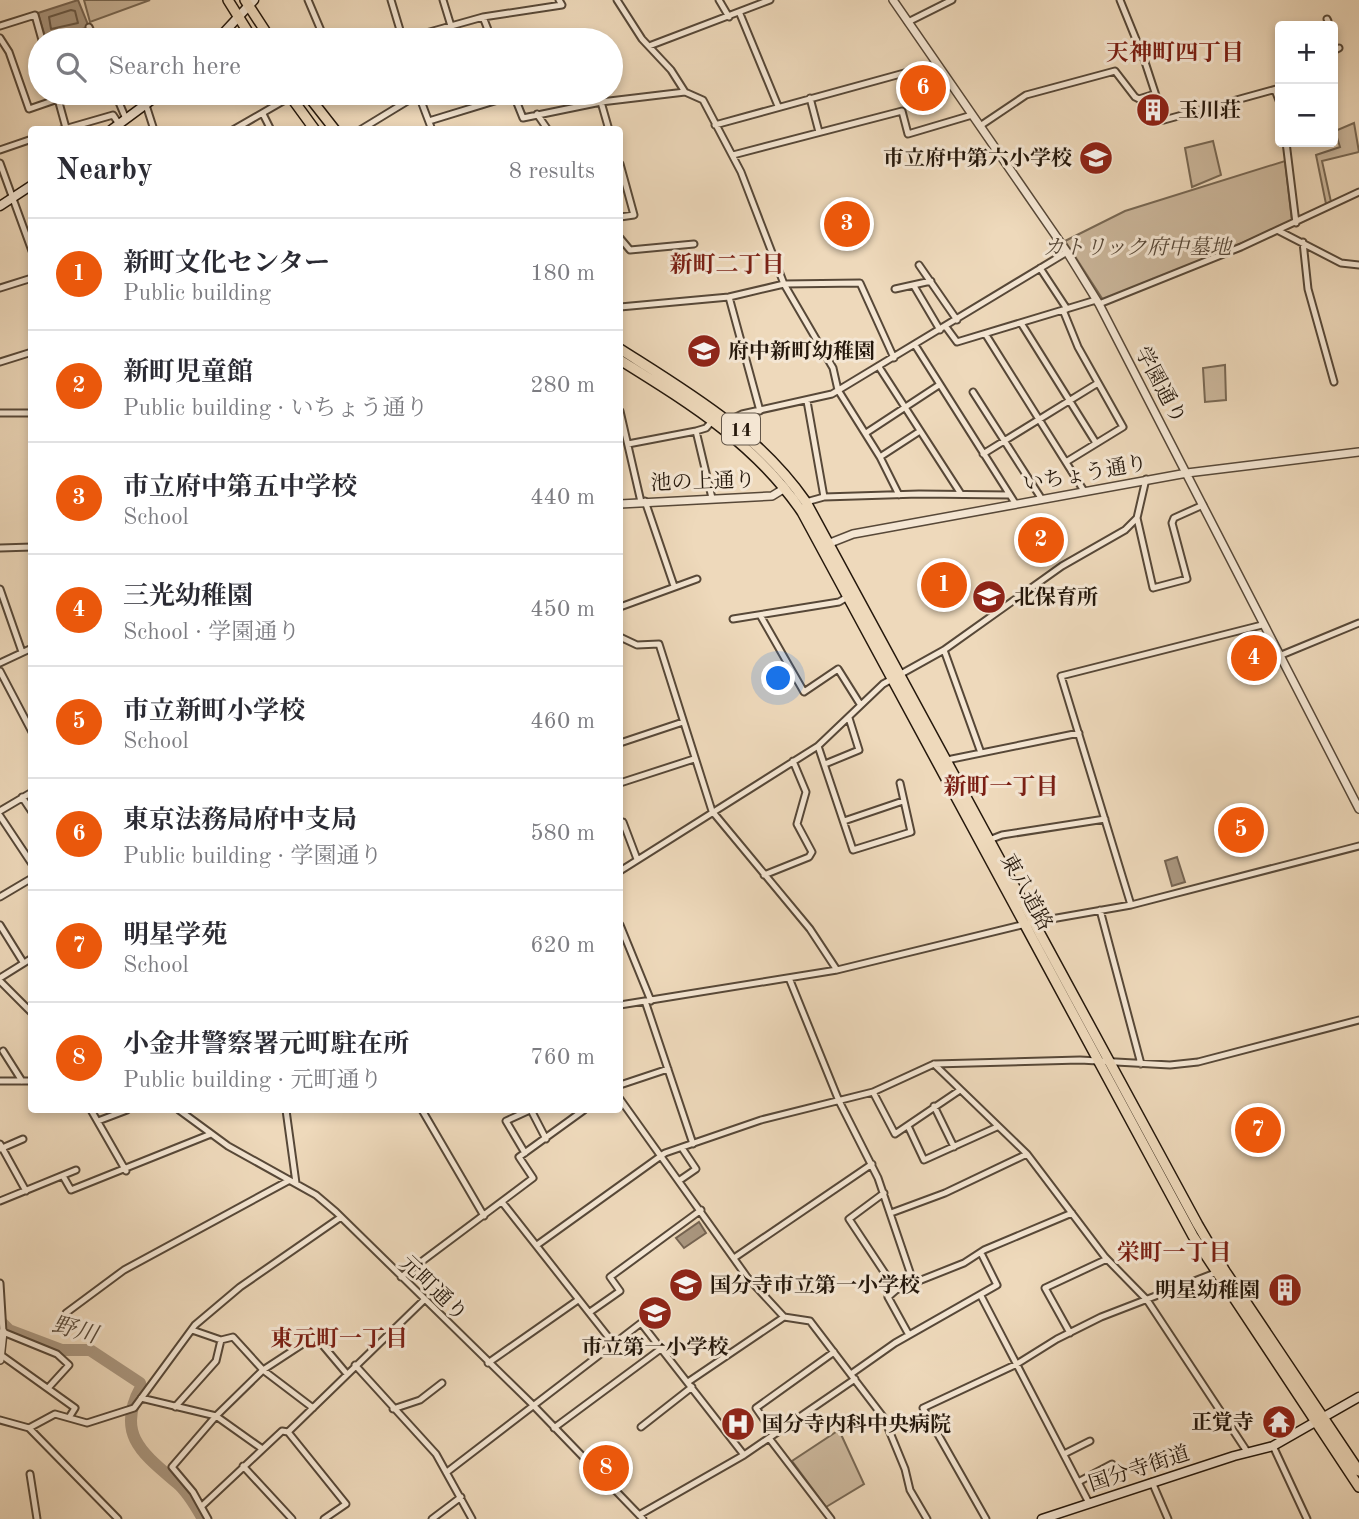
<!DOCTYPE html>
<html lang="en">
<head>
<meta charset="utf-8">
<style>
  body { margin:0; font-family:"Old Standard TT","Noto Serif JP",serif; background:#f7f7f7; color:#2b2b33 }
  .controls { position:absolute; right:21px; top:21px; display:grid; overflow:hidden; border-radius:7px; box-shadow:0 4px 10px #0003 }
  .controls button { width:63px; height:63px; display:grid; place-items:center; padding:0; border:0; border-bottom:2px solid #e1e1e2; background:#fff; color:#2b2b33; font:35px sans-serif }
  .you { position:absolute; left:779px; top:679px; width:24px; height:24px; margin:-18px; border:5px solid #fff; border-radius:50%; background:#1a73e8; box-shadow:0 0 0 10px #1a73e833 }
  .badge { display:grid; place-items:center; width:46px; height:46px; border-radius:50%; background:#ea580c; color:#fff; font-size:23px; font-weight:700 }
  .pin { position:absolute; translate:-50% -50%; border:4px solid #fff; box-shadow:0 2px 7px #0006 }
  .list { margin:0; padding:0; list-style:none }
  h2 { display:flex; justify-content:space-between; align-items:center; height:91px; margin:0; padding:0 28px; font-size:30px }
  h2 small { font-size:23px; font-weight:400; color:#7c7c81 }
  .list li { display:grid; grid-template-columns:46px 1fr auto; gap:21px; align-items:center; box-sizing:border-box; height:112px; padding:0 28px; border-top:2px solid #e1e1e2 }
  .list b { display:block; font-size:26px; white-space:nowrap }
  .list p { margin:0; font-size:23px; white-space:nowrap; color:#7c7c81 }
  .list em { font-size:23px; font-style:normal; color:#7c7c81 }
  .icon { flex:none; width:38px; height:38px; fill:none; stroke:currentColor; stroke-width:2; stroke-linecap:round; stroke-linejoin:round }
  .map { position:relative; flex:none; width:1359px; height:1519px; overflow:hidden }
  .search { position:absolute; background:#fff; box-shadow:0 4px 10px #0003; left:28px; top:28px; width:595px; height:77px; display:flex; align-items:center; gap:18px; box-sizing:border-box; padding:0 24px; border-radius:38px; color:#7c7c81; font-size:26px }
  .panel { position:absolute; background:#fff; box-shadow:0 4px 10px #0003; left:28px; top:126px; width:595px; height:987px; border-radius:7px }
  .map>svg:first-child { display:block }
  .green { fill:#ccb89d; stroke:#786854; stroke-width:2 }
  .water { fill:#aa9780; stroke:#756452; stroke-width:2 }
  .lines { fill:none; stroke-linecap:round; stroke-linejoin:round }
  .shore { stroke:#685846; stroke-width:2 }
  .river { stroke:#aa9780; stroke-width:12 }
  .minor-casing { stroke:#574838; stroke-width:9 }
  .tertiary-casing { stroke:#574838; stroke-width:10 }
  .secondary-casing { stroke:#25180c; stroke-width:11 }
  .primary-casing { stroke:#25180c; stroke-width:12 }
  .minor { stroke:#f4e6d3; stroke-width:5 }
  .tertiary { stroke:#f4e6d3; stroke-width:7 }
  .secondary { stroke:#f4e6d3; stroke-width:8 }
  .primary { stroke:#eed9bb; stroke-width:9 }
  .labels { text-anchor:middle; stroke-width:6; stroke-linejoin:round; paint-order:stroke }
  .shield { fill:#f4e6d3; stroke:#635648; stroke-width:2 }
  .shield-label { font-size:19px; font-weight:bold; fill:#25180c }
  .poi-label { font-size:21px; font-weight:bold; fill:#25180c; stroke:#f4e6d3; text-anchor:start }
  .park-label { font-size:21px; font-style:italic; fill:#574838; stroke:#f4e6d3 }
  .street-label { font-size:21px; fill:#25180c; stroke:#f4e6d3 }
  .neighbourhood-label { font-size:23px; font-weight:bold; fill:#7a1f14; stroke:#f4e6d3 }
  .water-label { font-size:23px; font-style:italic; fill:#5a4b3a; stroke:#f4e6d3 }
</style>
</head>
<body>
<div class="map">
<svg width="1359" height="1519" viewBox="0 0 1359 1519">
  <rect width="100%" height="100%" fill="#eed9bb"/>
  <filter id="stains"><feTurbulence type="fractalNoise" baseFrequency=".00286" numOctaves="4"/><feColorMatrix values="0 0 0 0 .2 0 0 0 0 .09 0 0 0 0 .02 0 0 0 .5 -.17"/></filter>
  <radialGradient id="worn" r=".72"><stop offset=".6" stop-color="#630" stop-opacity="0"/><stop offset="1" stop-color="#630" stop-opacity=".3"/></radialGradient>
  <path class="green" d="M84,0h66l-60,22z
    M1354,123l5,29 -37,9 9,41 -5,2 -10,-49 24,-8 -5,-16z
    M1213,141l8,34 -29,12 -7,-39z
    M1285,161l7,60 -187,82 -40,-62 60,-30z
    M1225,365l1,35 -21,2 -2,-34z
    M839,1430l25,54 -38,23 -34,-46z"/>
  <path class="water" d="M78,0l11,27 -43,13 -8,-27z
    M1177,857l8,25 -13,4 -7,-25z
    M699,1222l7,11 -22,15 -8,-10z"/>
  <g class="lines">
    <path class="shore" d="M71,10l4,1 3,12 -27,6 -2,-12z"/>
    <path class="river" d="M0,1321l9,9 53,20h28l50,33 1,4c-26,47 2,67 36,96 11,9 19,24 26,36"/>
    <g class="minor-casing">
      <path id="minor" d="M308,0l17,40
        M391,0l12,40
        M443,0l8,26
        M617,0l25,39 29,31 14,22 18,8 38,72 43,112 49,84 5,22 42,67 19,38
        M719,0l10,17
        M1120,0l24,59 20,61 116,-32
        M740,14l38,92
        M483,17l9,23
        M1327,19l1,2
        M908,22l44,-22
        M0,26l35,-11 7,25
        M89,27l6,13
        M0,38l9,14 20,57 29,-10 8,29
        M401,40l82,-23 79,-12 -3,-5
        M649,46l121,-46
        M1333,51l6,-3
        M1275,90l5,13
        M115,93l11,26
        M418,93l14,37
        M513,93l10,25 78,-16 84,-10
        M810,98l9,34
        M601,102l8,28
        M146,105l8,25
        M263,114l8,16
        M537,114l11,16
        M429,121l85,-26
        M715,125l222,-61
        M980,126l46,-31 89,-24 20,26 4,2 16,-5
        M61,130l52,-15 6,9
        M233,130l57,-33
        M360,130l59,-36
        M1286,142l10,81
        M0,150l32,-11
        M733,155l169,-44 6,23 64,-19
        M0,163l32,88
        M620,164l14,51 -14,2
        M1279,231l62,32 18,2
        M620,238l10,12 64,-6
        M1303,242l5,47 26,93
        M919,265l38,55
        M1040,268l27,41
        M914,286l26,44
        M0,288l32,-10
        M895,289l36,-8
        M729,297l31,114
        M1099,304l142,-57 118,-55
        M620,307l109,-10 55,-13 76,-1 34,75
        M1063,310l15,37 45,80 -57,35
        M1021,323l75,120
        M946,327l11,15 139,-42
        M986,335l98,156
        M915,345l100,158
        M0,362l32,-10
        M879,367l82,127
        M973,392l68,106
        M807,401l17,96
        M620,411l21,91
        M0,413h32
        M730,420l12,-6 90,-20 235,-142
        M696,431l16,67
        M866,433l73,-48
        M628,444l68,-13 10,-3 7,-8
        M983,454l115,-71
        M880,457l40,-26
        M645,501l29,85
        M806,502l18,-5 95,-3 91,1
        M1137,518l16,70 34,-9 -15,-56 2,-5 29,-13
        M0,548l32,-1
        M0,589l22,63
        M620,607l77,-28
        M760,615l44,77 34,-23 22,35
        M733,619l106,-17 10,-6
        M620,637l17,8 22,-1 53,167 98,118 27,41
        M944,650l37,103
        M1279,656l80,-33
        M0,663l32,-15
        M0,671l32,61
        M620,743l63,-21
        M818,746l35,104 58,-18 -11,-49
        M947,760l132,-27
        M825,764l34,-14 -10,-32
        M620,783l74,-24
        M22,797l10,15
        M0,811l32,-19
        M0,816l32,48
        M844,821l59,-20
        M620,823l3,-1 14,37
        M989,840l13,-5 103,-16
        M620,871l198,-125 65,-62 61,-34 118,-84 63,-36 12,-12 9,-39
        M764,875l45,-18 3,-5 -15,-28 9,-32 -13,-31
        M0,897l32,-19
        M1131,905l-70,-229 201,-51
        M1100,910l41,154
        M0,925l23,37
        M620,925l31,76
        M0,978l32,-20
        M789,978l50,123 39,77 35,103
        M0,981l32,32
        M645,1001l48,143
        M620,1005l217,-35 197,-48 97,-17 228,-59
        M3,1051l19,30
        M934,1064l93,90 78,103 42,43 101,153
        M0,1081h32
        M620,1085l48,-16
        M873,1092l22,42 65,-44
        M620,1099l127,178 37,40 26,4 74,97 21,51 5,21 17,29
        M934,1106l20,41
        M91,1110l35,61
        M179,1110l49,36 88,49 20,17 196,192 111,115
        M286,1110l10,73
        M422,1110l62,106
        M531,1110l15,29
        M98,1121l29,-11
        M908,1126l16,34 73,-33
        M0,1144l26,47
        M0,1149l23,-10
        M525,1153l-19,-32 24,-11
        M63,1176l8,14 140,-56
        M680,1180l16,-11 -14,-21
        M884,1193l-35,26 47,71
        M0,1201l76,-31
        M502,1202l111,141
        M891,1213l54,-20 82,-39
        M537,1245l128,-92 96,-33 112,-28 61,-28 146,-4 90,5 28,-3 161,-42
        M734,1258l138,-94
        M401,1277l132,-99 -14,-21 65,-47
        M0,1283l3,49 54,22 12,11 -20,22
        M981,1296l108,207
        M590,1312l30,-21 -10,-14 91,-67
        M66,1313l58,-43 164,-89
        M192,1330l29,10 12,-3 30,33 50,38
        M1070,1333l-25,-45 62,-29
        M909,1335l-21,-38 8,-7 68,-27 20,-13 88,-37
        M1,1355l74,53 -5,8
        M488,1363l90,-63
        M355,1365l81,89 36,65
        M851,1374l44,-31 102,-58 -16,-32
        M688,1382l96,-65
        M141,1398l75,18 45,32
        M175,1407l41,-46 5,-21
        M393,1409l27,-9 22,-17
        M0,1420l29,8 89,91
        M641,1427l51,-40
        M29,1428l26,-14 32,9 47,-15 61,-83 45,-38 101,-70
        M554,1428l108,-80
        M288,1432l58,72 -22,15
        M774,1434l-18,-26 78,-56
        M769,1438l62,81
        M1273,1446l34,73
        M1066,1453l24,-12
        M243,1466l49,53
        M447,1472l194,-149 103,132
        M30,1474l7,45
        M1080,1481l32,-17
        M1152,1482l16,37
        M202,1506l80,-75 6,1 136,-132
        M639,1515l105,-60 111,-76
        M208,1519l-15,-27 -21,-25 44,-51 47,-46 52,-34 32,38
        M432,1519l29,-22
        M986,1519l-63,-111 94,-44 40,-25 44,-22 114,-44"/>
    </g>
    <g class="tertiary-casing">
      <path id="tertiary" d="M893,0l174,252 32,52 260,505
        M620,504l152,-8 13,-8
        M825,545l28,-11 334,-61 172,-21
        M0,1360l3,-28"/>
    </g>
    <g class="secondary-casing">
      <path id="secondary" d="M217,40l37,-40
        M111,130l50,-37
        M0,206l32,-21
        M1042,1519l192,-63 39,-10 86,-49"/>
    </g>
    <g class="primary-casing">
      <path id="primary" d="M228,0l25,40
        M245,0l26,40
        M288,93l27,37
        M306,93l29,37
        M620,349c69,44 138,84 186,153l392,723 27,46 134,200
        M620,360c69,43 135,83 182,152l391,724 166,251"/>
    </g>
    <use href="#minor" class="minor"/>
    <use href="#tertiary" class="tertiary"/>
    <use href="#secondary" class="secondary"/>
    <use href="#primary" class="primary"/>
  </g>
  <defs>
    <g id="building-disc" transform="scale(1.75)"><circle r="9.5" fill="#8f2418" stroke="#f4e6d3"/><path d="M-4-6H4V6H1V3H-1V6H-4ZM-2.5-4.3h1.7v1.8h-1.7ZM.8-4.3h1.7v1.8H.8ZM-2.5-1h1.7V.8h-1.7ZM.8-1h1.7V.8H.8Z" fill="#fff"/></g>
    <g id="school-disc" transform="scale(1.75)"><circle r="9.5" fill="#8f2418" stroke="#f4e6d3"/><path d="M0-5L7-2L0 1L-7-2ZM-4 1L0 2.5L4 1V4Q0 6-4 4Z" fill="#fff"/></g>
    <g id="temple-disc" transform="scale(1.75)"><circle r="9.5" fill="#8f2418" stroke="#f4e6d3"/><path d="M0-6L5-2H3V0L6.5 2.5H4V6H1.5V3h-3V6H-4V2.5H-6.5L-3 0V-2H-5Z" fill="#fff"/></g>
    <g id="hospital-disc" transform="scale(1.75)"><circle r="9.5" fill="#8f2418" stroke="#f4e6d3"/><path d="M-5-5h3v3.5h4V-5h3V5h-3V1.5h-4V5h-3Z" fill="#fff"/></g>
  </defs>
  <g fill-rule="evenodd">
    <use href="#building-disc" x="1153" y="110"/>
    <use href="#school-disc" x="1096" y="158"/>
    <use href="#school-disc" x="704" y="351"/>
    <use href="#school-disc" x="989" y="597"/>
    <use href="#school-disc" x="686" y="1285"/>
    <use href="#building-disc" x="1285" y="1290"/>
    <use href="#school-disc" x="655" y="1313"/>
    <use href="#temple-disc" x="1279" y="1422"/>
    <use href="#hospital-disc" x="738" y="1424"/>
  </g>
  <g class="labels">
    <rect class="shield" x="722" y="413.5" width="38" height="31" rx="5"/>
    <g class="shield-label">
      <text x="741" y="436">14</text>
    </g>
    <g class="poi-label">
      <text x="1178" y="117">玉川荘</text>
      <text x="1072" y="165" text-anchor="end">市立府中第六小学校</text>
      <text x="728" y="358">府中新町幼稚園</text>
      <text x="1014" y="604">北保育所</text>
      <text x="710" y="1292">国分寺市立第一小学校</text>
      <text x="1260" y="1297" text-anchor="end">明星幼稚園</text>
      <text x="655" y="1354" text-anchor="middle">市立第一小学校</text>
      <text x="1254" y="1429" text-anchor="end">正覚寺</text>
      <text x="762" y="1431">国分寺内科中央病院</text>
    </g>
    <g class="park-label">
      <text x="1137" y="254">カトリック府中墓地</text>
    </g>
    <g class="street-label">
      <text transform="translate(1161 385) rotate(62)" y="7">学園通り</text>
      <text transform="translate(1085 473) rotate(-10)" y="7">いちょう通り</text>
      <text transform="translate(703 481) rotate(-2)" y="7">池の上通り</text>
      <text transform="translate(1027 892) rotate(61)" y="7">東八道路</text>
      <text transform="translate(434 1288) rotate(44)" y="7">元町通り</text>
      <text transform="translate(1139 1468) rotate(-18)" y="7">国分寺街道</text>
    </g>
    <g class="neighbourhood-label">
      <text x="1175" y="60">天神町四丁目</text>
      <text x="727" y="272">新町二丁目</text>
      <text x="1001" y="794">新町一丁目</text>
      <text x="1174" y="1260">栄町一丁目</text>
      <text x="339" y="1346">東元町一丁目</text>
    </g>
    <g class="water-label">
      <text transform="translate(75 1329) rotate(15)" y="8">野川</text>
    </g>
  </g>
  <rect width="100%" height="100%" filter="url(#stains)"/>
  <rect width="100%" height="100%" fill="url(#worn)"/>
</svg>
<div class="controls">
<button>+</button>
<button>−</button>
</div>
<div class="you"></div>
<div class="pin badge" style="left:944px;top:585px">1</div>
<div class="pin badge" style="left:1041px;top:540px">2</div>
<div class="pin badge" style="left:847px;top:224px">3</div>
<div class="pin badge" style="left:1254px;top:658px">4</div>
<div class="pin badge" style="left:1241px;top:830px">5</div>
<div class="pin badge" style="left:923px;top:88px">6</div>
<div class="pin badge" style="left:1258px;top:1130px">7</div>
<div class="pin badge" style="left:606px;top:1468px">8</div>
<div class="search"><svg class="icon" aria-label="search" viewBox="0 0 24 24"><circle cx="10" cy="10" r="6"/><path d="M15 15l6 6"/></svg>Search here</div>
<section class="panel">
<h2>Nearby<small>8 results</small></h2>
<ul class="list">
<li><span class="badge">1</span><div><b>新町文化センター</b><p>Public building</p></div><em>180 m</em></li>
<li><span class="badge">2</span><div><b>新町児童館</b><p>Public building · いちょう通り</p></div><em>280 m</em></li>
<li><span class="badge">3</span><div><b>市立府中第五中学校</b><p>School</p></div><em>440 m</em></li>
<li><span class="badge">4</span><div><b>三光幼稚園</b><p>School · 学園通り</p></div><em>450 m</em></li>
<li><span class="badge">5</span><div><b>市立新町小学校</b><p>School</p></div><em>460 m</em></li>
<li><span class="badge">6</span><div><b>東京法務局府中支局</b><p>Public building · 学園通り</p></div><em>580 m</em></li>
<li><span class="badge">7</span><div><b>明星学苑</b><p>School</p></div><em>620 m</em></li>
<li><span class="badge">8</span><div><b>小金井警察署元町駐在所</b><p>Public building · 元町通り</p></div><em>760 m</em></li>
</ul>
</section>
</div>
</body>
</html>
